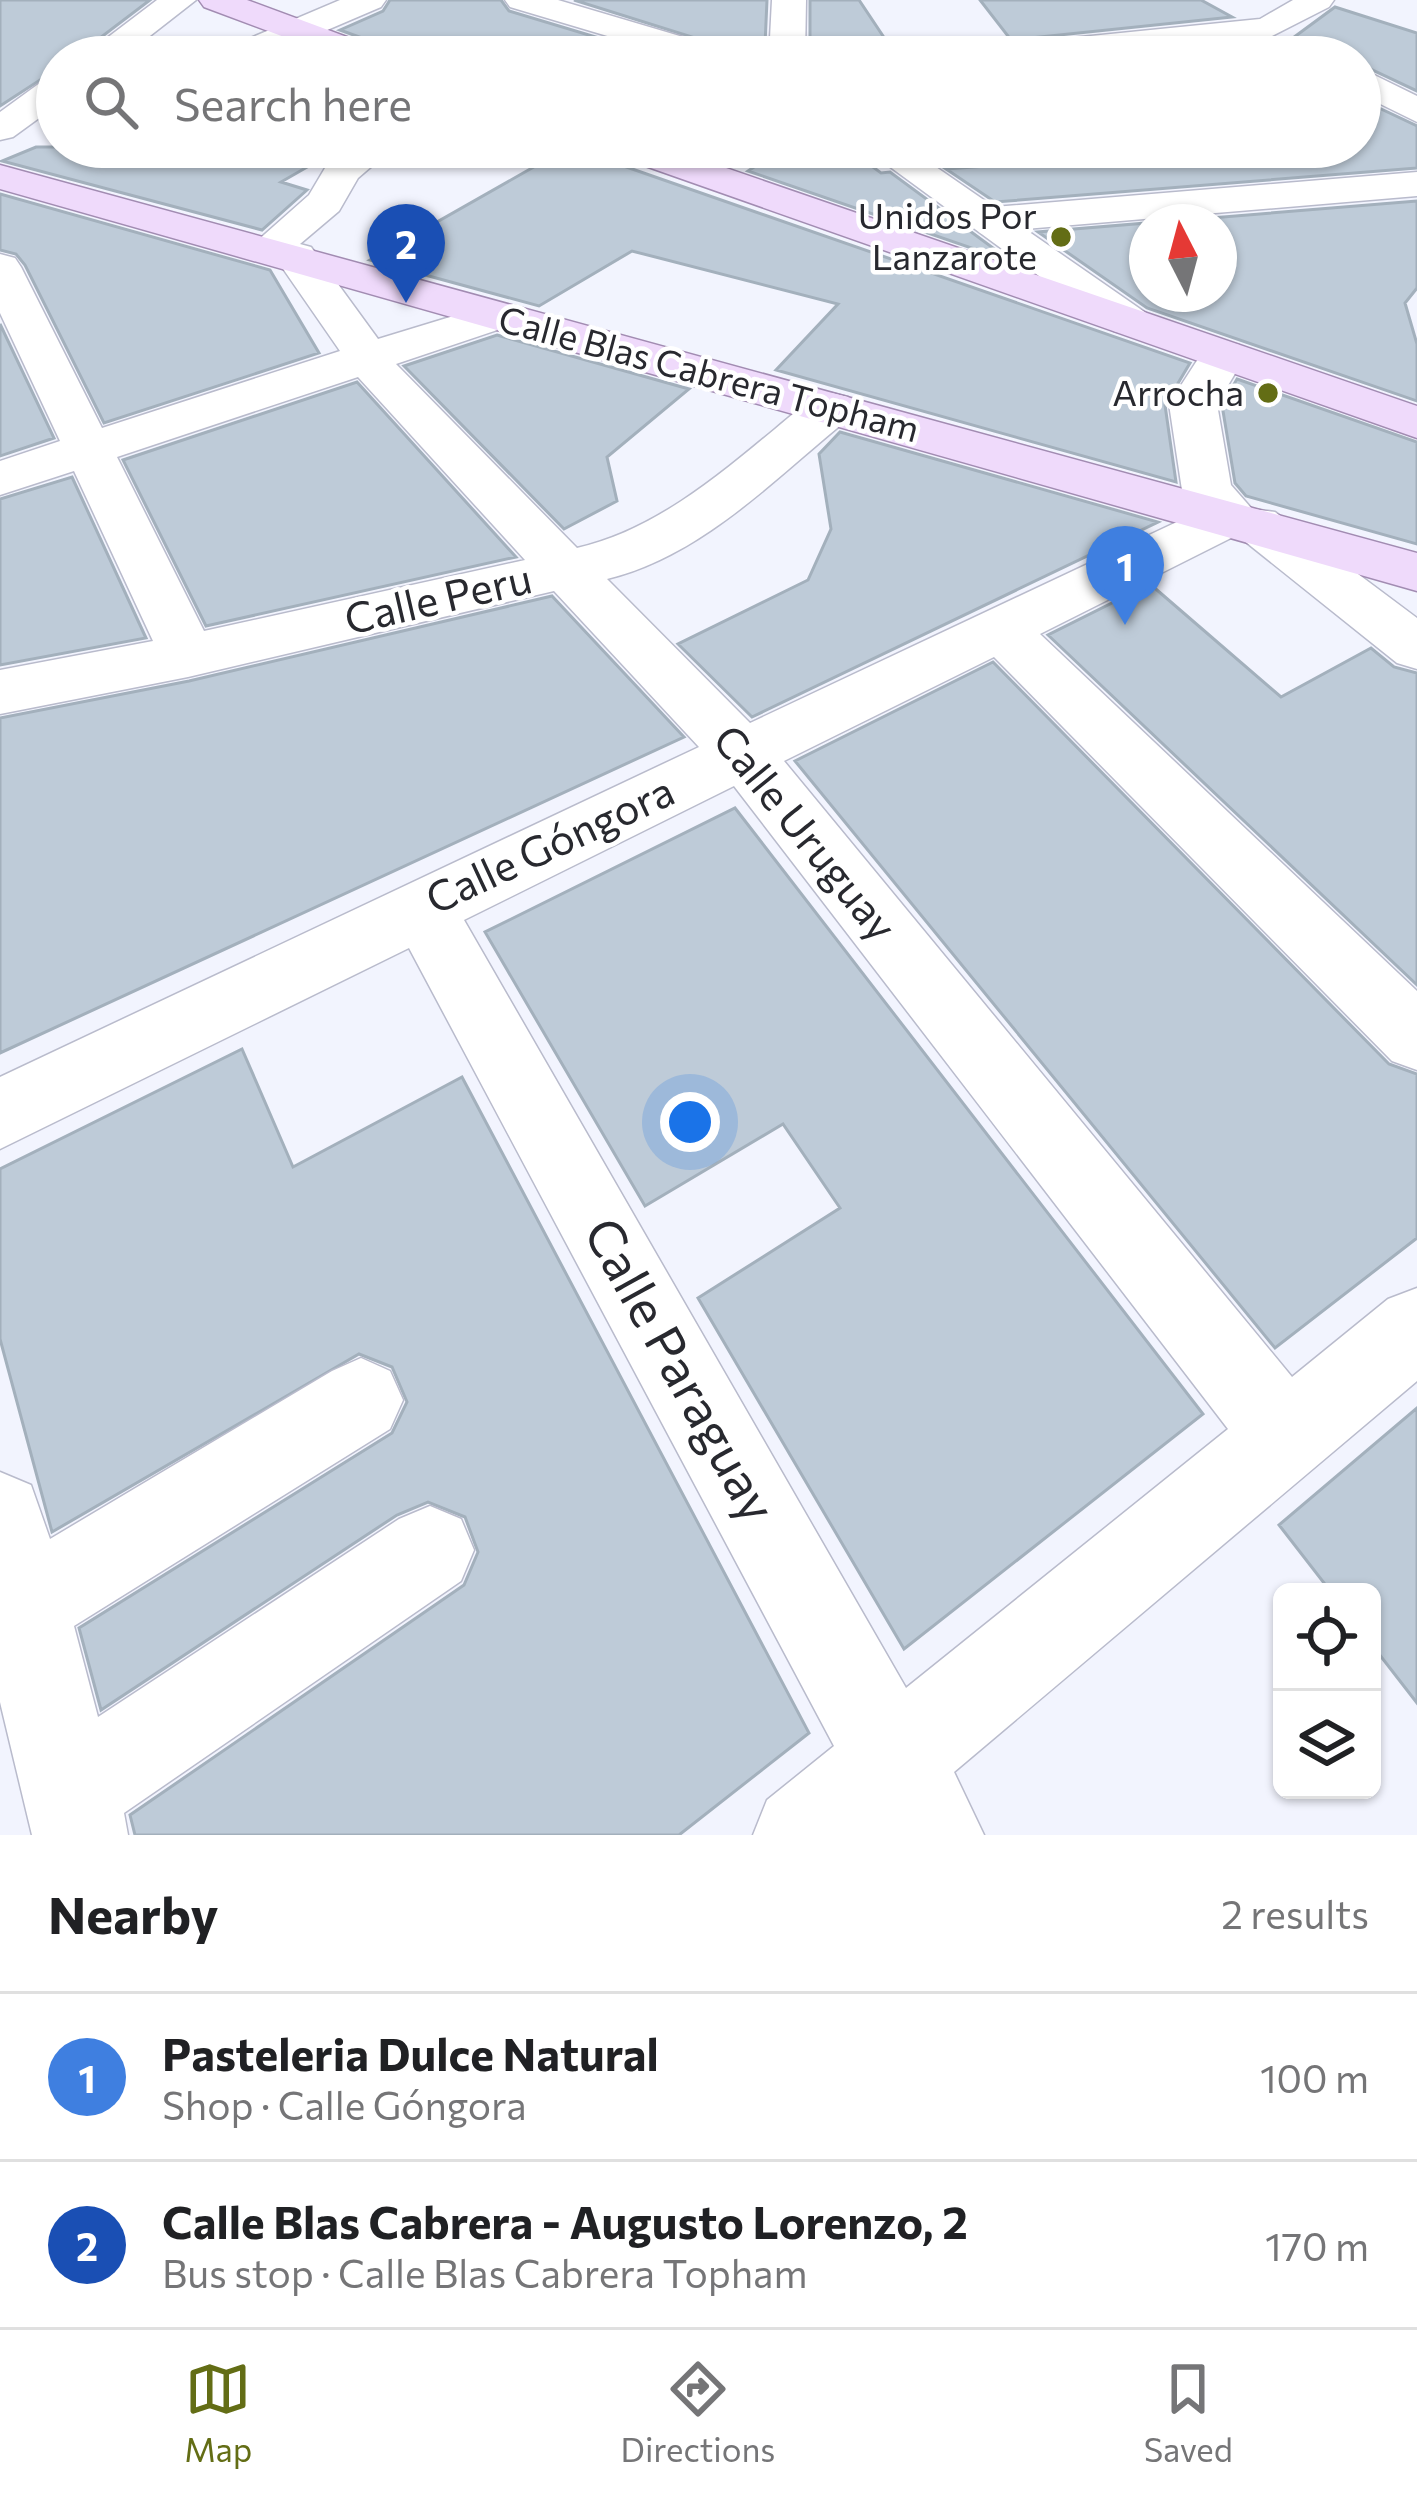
<!DOCTYPE html>
<html lang="en">
<head>
<meta charset="utf-8">
<style>
  body { margin:0; font-family:Commissioner,sans-serif; background:#f6f6f6; color:#202124 }
  .controls { position:absolute; right:36px; bottom:36px; display:grid; overflow:hidden; border-radius:18px; box-shadow:0 3px 9px #0004 }
  .controls button { width:108px; height:108px; display:grid; place-items:center; padding:0; border:0; border-bottom:3px solid #e0e0e0; background:#fff; color:#202124; font:60px sans-serif }
  .compass { position:absolute; left:1129px; top:204px; width:108px; height:108px; border-radius:50%; background:#fff; box-shadow:0 3px 9px #0004; rotate:354deg }
  .you { position:absolute; left:690px; top:1122px; width:42px; height:42px; margin:-30px; border:9px solid #fff; border-radius:50%; background:#1a73e8; box-shadow:0 0 0 18px #1a73e833 }
  .badge { display:grid; place-items:center; width:78px; height:78px; border-radius:50%; background:#636d15; color:#fff; font-size:39px; font-weight:700 }
  .pin { position:absolute; translate:-50% -99px; filter:drop-shadow(0 3px 6px #0008) }
  .pin::after { content:''; position:absolute; top:63px; width:42px; height:36px; background:inherit; clip-path:polygon(0 0,100% 0,50% 100%) }
  .list { margin:0; padding:0; list-style:none }
  h2 { display:flex; justify-content:space-between; align-items:center; height:156px; margin:0; padding:0 48px; font-size:51px }
  h2 small { font-size:39px; font-weight:400; color:#757577 }
  .list li { display:grid; grid-template-columns:78px 1fr auto; gap:36px; align-items:center; box-sizing:border-box; height:168px; padding:0 48px; border-top:3px solid #e0e0e0 }
  .list b { display:block; font-size:45px; white-space:nowrap }
  .list p { margin:0; font-size:39px; white-space:nowrap; color:#757577 }
  .list em { font-size:39px; font-style:normal; color:#757577 }
  .icon { flex:none; width:66px; height:66px; fill:none; stroke:currentColor; stroke-width:2; stroke-linecap:round; stroke-linejoin:round }
  .map { position:relative; flex:none; width:1417px; height:1835px; overflow:hidden }
  .search { position:absolute; background:#fff; box-shadow:0 3px 9px #0004; left:36px; right:36px; top:36px; height:132px; display:flex; align-items:center; gap:30px; box-sizing:border-box; padding:0 42px; border-radius:66px; color:#757577; font-size:45px }
  .sheet { height:492px; background:#fff }
  nav { display:flex; justify-content:space-around; align-items:center; box-sizing:border-box; height:168px; border-top:3px solid #e0e0e0; background:#fff; font-size:33px; color:#757577 }
  nav a { display:grid; justify-items:center; gap:6px }
  nav .on { color:#636d15 }
  .map>svg:first-child { display:block }
  .building { fill:#becbd8; stroke:#a3b0bc; stroke-width:3 }
  .lines { fill:none; stroke-linecap:round; stroke-linejoin:round }
  .minor-casing { stroke:#b9bbcc; stroke-width:3 }
  .major-casing { stroke:#a28cb2; stroke-width:3 }
  .minor { fill:#fff; fill-rule:evenodd }
  .major { fill:#efdafb; fill-rule:evenodd }
  .poi-dot { fill:#636d15; stroke:#fff; stroke-width:4.5 }
  .labels { text-anchor:middle; stroke-width:9; stroke-linejoin:round; paint-order:stroke }
  .far-poi-label { font-size:36px; fill:#28292f; stroke:#fff; text-anchor:end }
  .far-street-label { font-size:36px; fill:#28292f; stroke:#fff }
  .street-label { font-size:42px; fill:#28292f; stroke:#fff }
  .near-street-label { font-size:51px; fill:#28292f; stroke:#fff }
</style>
</head>
<body>
<div class="map">
<svg width="1417" height="1835" viewBox="0 0 1417 1835">
  <rect width="100%" height="100%" fill="#f2f4fe"/>
  <path class="building" d="M0,0h150l-75,57h-18v12l-57,37z
    M390,0h111l8,11 153,46h-270l-8,-11 -44,-16 43,-19z
    M574,0h193l-2,45 -32,5z
    M810,0h49l38,57h-73l-14,-5z
    M980,0h221l31,17 -221,23z
    M1335,7l82,26v58l-57,-27v-7h-227l140,-16 9,5z
    M1360,99l57,27v42l-422,34 -49,-33 181,-13 -10,-9h243z
    M36,147h306l-61,35 26,8 -45,40 -260,-69z
    M569,147l621,216 -25,42 11,77 -400,-112 62,-66 -206,-53 -93,55 -169,-46z
    M784,147h62l35,26 9,-1 122,90 -264,-91z
    M0,194l270,76 49,83 -215,70 -79,-158 -9,-11 -16,-4z
    M1417,201v87l-12,15 12,41v57l-270,-93 -109,-76 109,-9v71h72v-72h-57z
    M0,324l54,114 -54,18z
    M497,335l192,54 -82,68 10,44 -53,28 -160,-163z
    M1237,379l180,63v102l-171,-48 -11,-13 -13,-78z
    M357,382l159,175 -310,69 -83,-166z
    M840,432l318,90 -406,195 -74,-73 130,-64 23,-51 -12,-75z
    M72,477l74,161 -146,27v-166z
    M1150,584l131,113 90,-49 23,19 23,6v312l-369,-350z
    M552,596l132,141 -684,316v-335l189,-37z
    M993,662l396,402 28,10v164l-142,110 -480,-587z
    M735,808l468,606 -299,235 -206,-351 142,-90 -57,-84 -138,82 -160,-274z
    M242,1049l51,118 169,-90 347,656 -130,102h-544l-5,-20 334,-230 14,-33 -13,-35 -37,-15 -31,13 -296,195 -22,-82 313,-195 15,-31 -15,-35 -33,-13 -307,178 -52,-193v-170z
    M1417,1408v295l-45,-58v-53h-41l-52,-67z"/>
  <g class="lines">
    <g class="minor-casing">
      <path id="minor" d="M157,0h39l-73,57h-41z
        M340,0h46l-5,7 -117,50h-48l6,-7z
        M505,0h53l169,50 6,7h-55l-168,-50z
        M772,0h34l-1,57h-36z
        M1293,0h41l-5,7 -61,31 -177,19h-117l6,-7 12,-4 268,-27z
        M1360,68l57,28v26l-57,-28z
        M57,77v28l-44,32 -13,3v-28l44,-32z
        M350,147h44l-36,31 -19,33 -39,33 11,3 67,92 118,-36 16,4 6,9 -6,9 -116,39 181,184c92,-21 164,-93 237,-151l17,-4 17,4 7,11 -7,11c-74,60 -146,137 -241,160l143,144 448,-211 -16,-22 -13,-86 38,-59 16,-4 16,4 7,10 -29,49 14,81 21,24 23,3 142,106v51l-20,-6 -160,-128 -197,99 377,357v79l-25,-9 -398,-404 -210,104 508,616 96,-78 29,-11v93l-463,391 30,63h-231l14,-35 67,-54 -425,-798 -409,201v-72l699,-330 -145,-156 -366,86 -188,37v-44l153,-29 -79,-170 -74,24v-34l60,-20 -60,-128v-59l15,4 6,9 81,161 238,-77 -63,-91 -23,-2 -6,-9 61,-54 19,-32zM358,377l167,183 -321,71 -87,-174zM734,786l494,643 -322,259 -442,-768z
        M863,147h44l87,60 423,-35v24l-392,33 121,84 6,9 -6,9 -16,4 -16,-4z
        M361,1358l29,13 13,29 -13,29 -316,197 24,91 301,-198 31,-13 31,13 13,31 -13,31 -337,232 4,22h-96l-32,-133v-230l31,13 19,54 282,-168z"/>
    </g>
    <g class="major-casing">
      <path id="major" d="M199,0h48l135,50 6,7h-50l-134,-50z
        M609,147h56l752,259v32l-803,-283z
        M0,165l1417,388v38l-1417,-402z"/>
    </g>
    <use href="#minor" class="minor"/>
    <use href="#major" class="major"/>
  </g>
  <g class="poi-dot">
    <circle cx="1061" cy="237" r="12"/>
    <circle cx="1268" cy="393" r="12"/>
  </g>
  <g class="labels">
    <g class="far-poi-label">
      <text x="1037" y="229">Unidos Por<tspan x="1037" dy="41">Lanzarote</tspan></text>
      <text x="1244" y="406">Arrocha</text>
    </g>
    <g class="far-street-label">
      <text transform="translate(709 374) rotate(15)" y="13">Calle Blas Cabrera Topham</text>
    </g>
    <g class="street-label">
      <text transform="translate(438 599) rotate(-13)" y="15">Calle Peru</text>
      <text transform="translate(805 833) rotate(51)" y="15">Calle Uruguay</text>
      <text transform="translate(550 845) rotate(-25)" y="15">Calle Góngora</text>
    </g>
    <g class="near-street-label">
      <text transform="translate(680 1370) rotate(61)" y="18">Calle Paraguay</text>
    </g>
  </g>
</svg>
<div class="controls">
<button><svg class="icon" aria-label="locate" viewBox="0 0 24 24"><circle cx="12" cy="12" r="6"/><path d="M12 2v4M12 18v4M2 12h4M18 12h4"/></svg></button>
<button><svg class="icon" aria-label="layers" viewBox="0 0 24 24"><path d="M12 4l9 5-9 5-9-5zM3 14l9 5 9-5"/></svg></button>
</div>
<svg class="compass" viewBox="-18 -18 36 36"><path d="M0-13l5 13h-10z" fill="#e53935"/><path d="M0 13l5-13h-10z" fill="#757577"/></svg>
<div class="you"></div>
<div class="pin badge" style="left:1125px;top:625px;background:#3f7fe0">1</div>
<div class="pin badge" style="left:406px;top:303px;background:#1a4fb4">2</div>
<div class="search"><svg class="icon" aria-label="search" viewBox="0 0 24 24"><circle cx="10" cy="10" r="6"/><path d="M15 15l6 6"/></svg>Search here</div>
</div>
<section class="sheet">
<h2>Nearby<small>2 results</small></h2>
<ul class="list">
<li><span class="badge" style="background:#3f7fe0">1</span><div><b>Pasteleria Dulce Natural</b><p>Shop · Calle Góngora</p></div><em>100 m</em></li>
<li><span class="badge" style="background:#1a4fb4">2</span><div><b>Calle Blas Cabrera - Augusto Lorenzo, 2</b><p>Bus stop · Calle Blas Cabrera Topham</p></div><em>170 m</em></li>
</ul>
</section>
<nav>
<a class="on"><svg class="icon" aria-label="map" viewBox="0 0 24 24"><path d="M3 6l6-2 6 2 6-2v14l-6 2-6-2-6 2zM9 4v14M15 6v14"/></svg>Map</a>
<a><svg class="icon" aria-label="directions" viewBox="0 0 24 24"><path d="M12 3l9 9-9 9-9-9zM9 14v-3h6M13 9l2 2-2 2"/></svg>Directions</a>
<a><svg class="icon" aria-label="saved" viewBox="0 0 24 24"><path d="M7 4h10v16l-5-4-5 4z"/></svg>Saved</a>
</nav>
</body>
</html>
